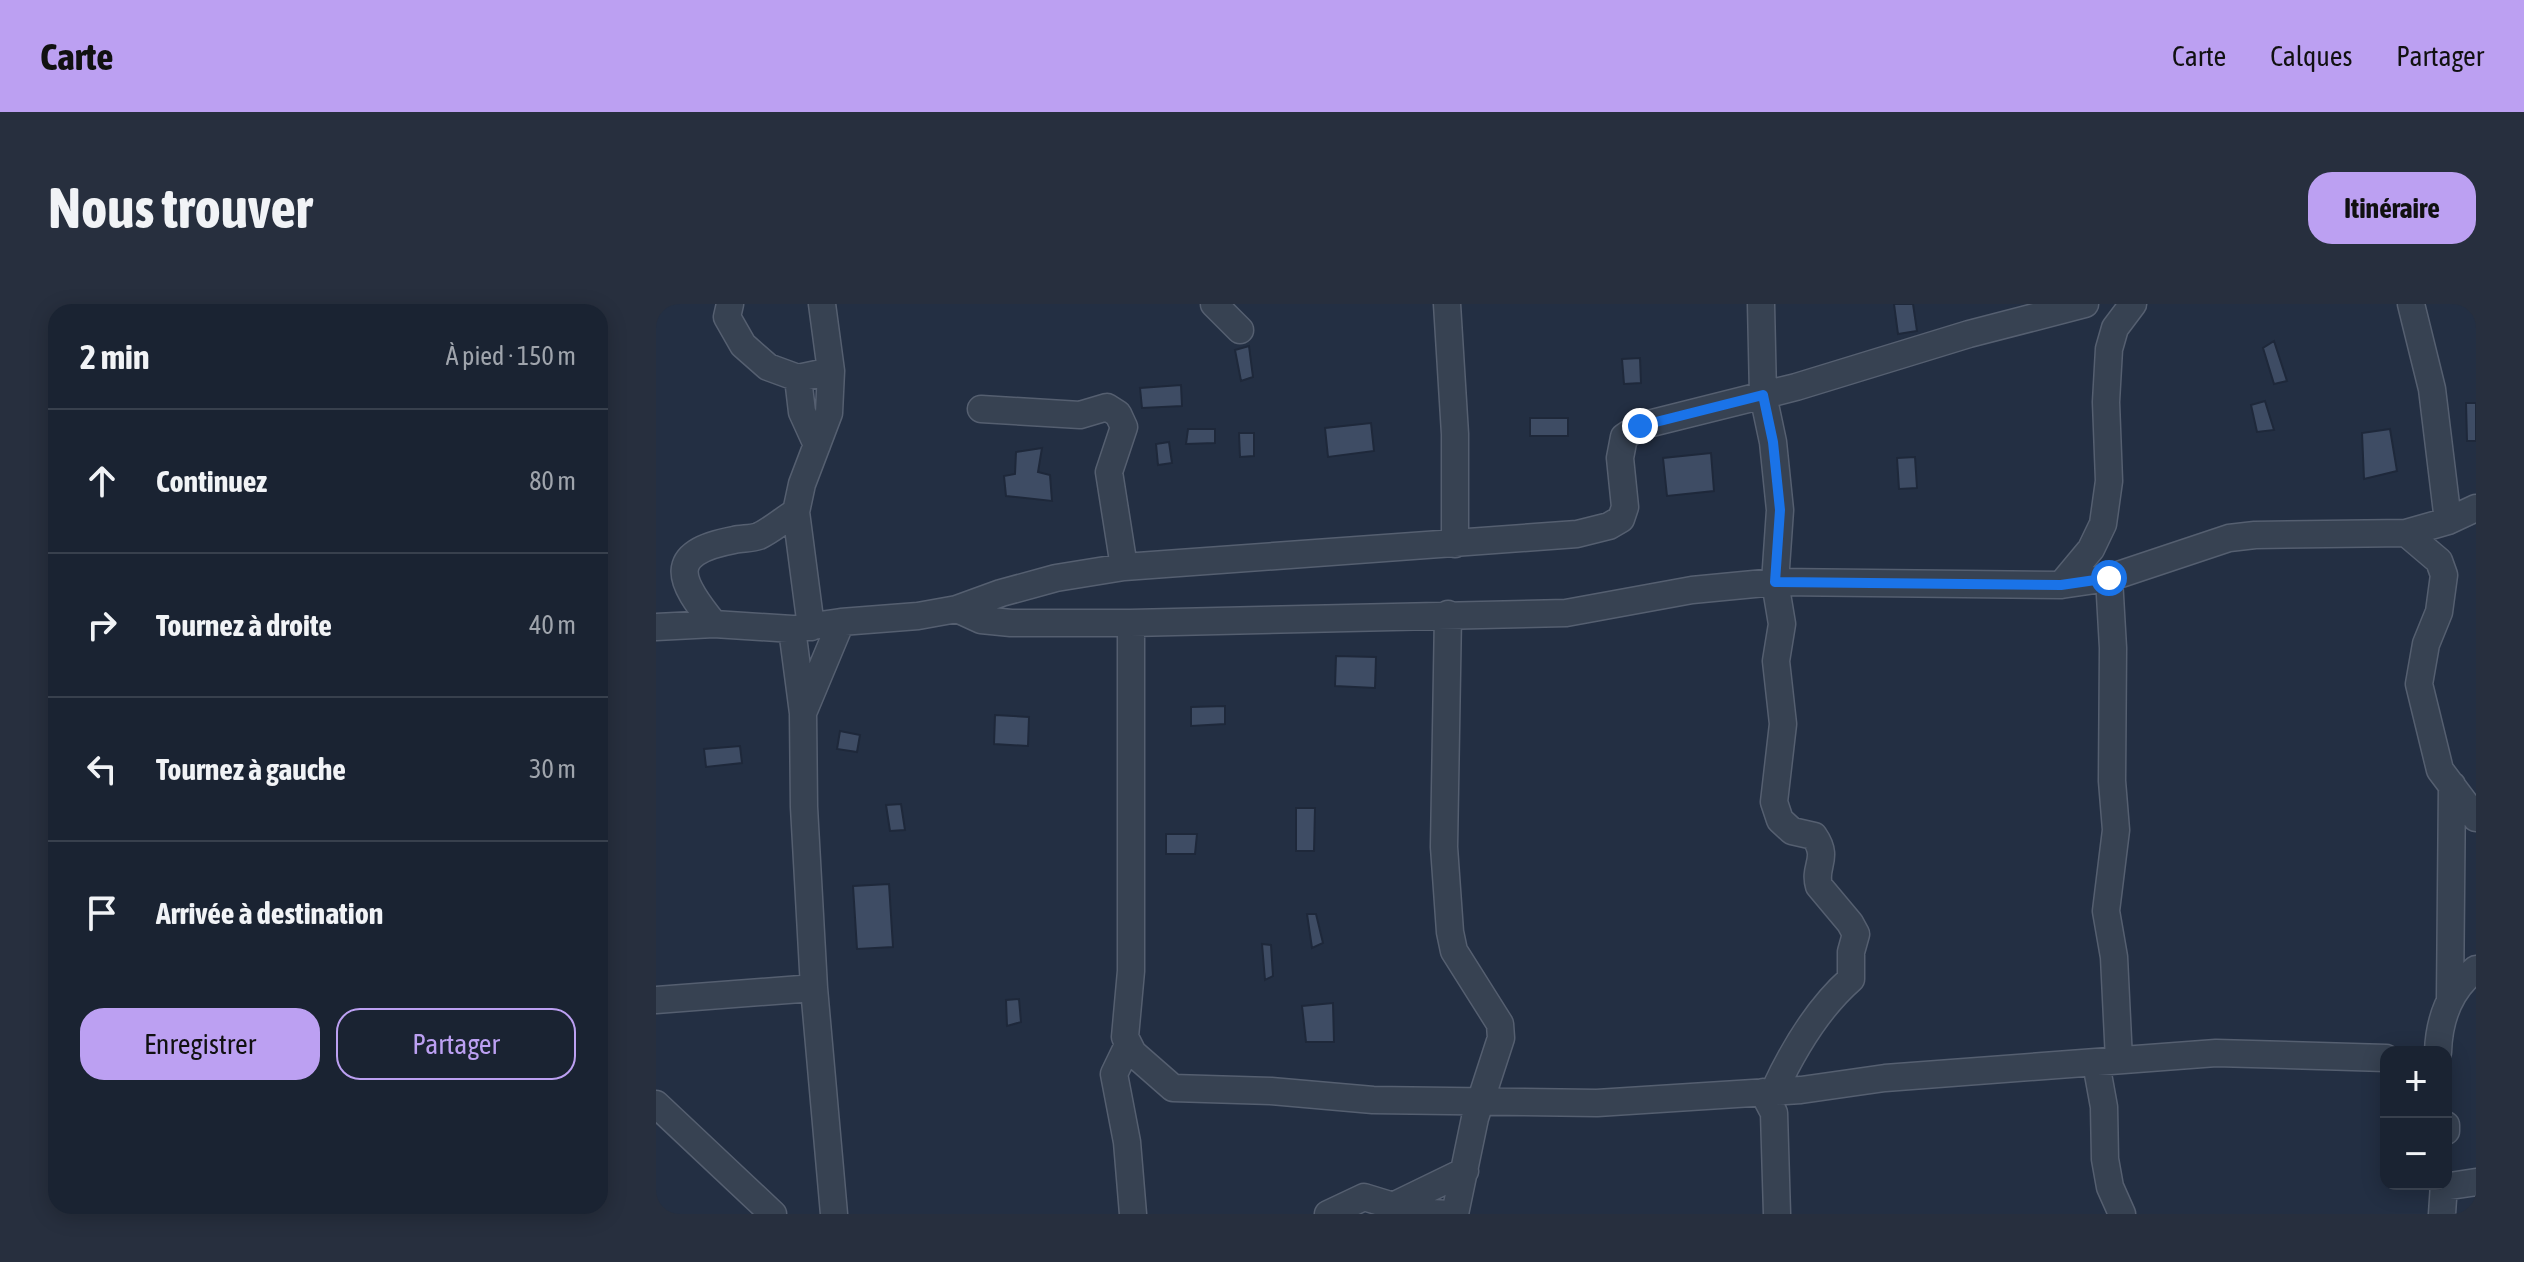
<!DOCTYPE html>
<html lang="fr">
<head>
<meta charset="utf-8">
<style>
  body { margin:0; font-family:"Asap Condensed",sans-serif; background:#272f3e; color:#f1f3f6 }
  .controls { position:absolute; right:24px; bottom:24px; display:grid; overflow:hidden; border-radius:16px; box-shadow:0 4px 20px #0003 }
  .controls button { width:72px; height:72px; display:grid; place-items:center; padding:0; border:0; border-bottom:2px solid #38404d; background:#1a2332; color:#f1f3f6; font:40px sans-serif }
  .stop { position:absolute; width:24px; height:24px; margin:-18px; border:6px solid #1a73e8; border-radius:50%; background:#fff }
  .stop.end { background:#1a73e8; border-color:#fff; box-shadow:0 2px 8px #0008 }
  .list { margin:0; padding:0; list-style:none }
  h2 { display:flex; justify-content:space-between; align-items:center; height:104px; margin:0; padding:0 32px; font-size:34px }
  h2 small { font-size:26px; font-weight:400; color:#9fa4ac }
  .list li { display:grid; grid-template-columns:52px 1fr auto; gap:24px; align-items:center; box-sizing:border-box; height:144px; padding:0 32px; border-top:2px solid #38404d }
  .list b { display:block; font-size:30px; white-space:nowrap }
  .list em { font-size:26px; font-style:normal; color:#9fa4ac }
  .actions { display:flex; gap:16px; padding:24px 32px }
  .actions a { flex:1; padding:18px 0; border:2px solid #bca0f2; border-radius:24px; text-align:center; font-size:28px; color:#bca0f2 }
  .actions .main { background:#bca0f2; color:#111 }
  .icon { flex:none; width:44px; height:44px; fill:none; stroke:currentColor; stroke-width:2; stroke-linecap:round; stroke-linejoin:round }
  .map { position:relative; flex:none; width:1820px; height:910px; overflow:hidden; border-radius:24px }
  header { display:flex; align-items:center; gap:48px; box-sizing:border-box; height:112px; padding:0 40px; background:#bca0f2; color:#111 }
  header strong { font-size:38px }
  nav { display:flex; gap:44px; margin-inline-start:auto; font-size:28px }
  .intro { display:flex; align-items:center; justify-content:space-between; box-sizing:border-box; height:192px; padding:0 48px }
  h1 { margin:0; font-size:56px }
  .button { padding:20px 36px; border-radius:24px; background:#bca0f2; color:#111; font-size:28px; font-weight:700 }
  main { display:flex; gap:48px; padding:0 48px }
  aside { flex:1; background:#1a2332; border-radius:24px; box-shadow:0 4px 20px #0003 }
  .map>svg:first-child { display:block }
  .building { fill:#3e4c64; stroke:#1e283a; stroke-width:2 }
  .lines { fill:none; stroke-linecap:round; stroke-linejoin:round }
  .minor-casing { stroke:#555f70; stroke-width:29 }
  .minor { stroke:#374252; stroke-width:26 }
  .route { stroke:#1a73e8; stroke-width:10 }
</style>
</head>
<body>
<header>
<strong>Carte</strong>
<nav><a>Carte</a><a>Calques</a><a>Partager</a></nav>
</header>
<div class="intro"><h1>Nous trouver</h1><a class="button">Itinéraire</a></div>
<main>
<aside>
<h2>2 min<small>À pied · 150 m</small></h2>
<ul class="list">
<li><svg class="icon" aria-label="ahead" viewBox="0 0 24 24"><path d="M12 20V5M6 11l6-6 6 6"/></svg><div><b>Continuez</b></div><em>80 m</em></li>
<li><svg class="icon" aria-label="right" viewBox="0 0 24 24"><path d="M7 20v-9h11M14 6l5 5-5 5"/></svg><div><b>Tournez à droite</b></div><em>40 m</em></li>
<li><svg class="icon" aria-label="left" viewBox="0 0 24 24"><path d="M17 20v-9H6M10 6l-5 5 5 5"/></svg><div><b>Tournez à gauche</b></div><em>30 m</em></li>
<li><svg class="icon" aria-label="arrive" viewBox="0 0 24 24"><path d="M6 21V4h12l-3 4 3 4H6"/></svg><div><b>Arrivée à destination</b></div></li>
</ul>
<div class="actions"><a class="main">Enregistrer</a><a>Partager</a></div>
</aside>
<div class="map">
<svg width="1820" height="910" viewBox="0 0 1820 910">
  <rect width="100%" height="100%" fill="#232f43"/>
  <path class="building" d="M1238,0h19l4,27 -19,3z
    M1618,37l13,40 -13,3 -11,-36z
    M593,42l4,31 -12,4 -6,-31z
    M984,54l1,25 -17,1 -2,-25z
    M525,81l1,21 -40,2 -2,-20z
    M1609,97l9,29 -17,2 -6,-27z
    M1810,99h10v38h-9z
    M874,114h38v18h-38z
    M715,119l3,28 -46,6 -3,-29z
    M532,125h27v14l-29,1z
    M1734,125l7,42 -33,8 -2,-46z
    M583,129h15v23l-14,1z
    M513,138l3,21 -14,2 -2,-21z
    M386,144l-4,24 12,3 2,26 -46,-5 -2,-20 11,-2 1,-22z
    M1055,149l3,38 -47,5 -4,-38z
    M1259,153l2,31 -18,1 -2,-31z
    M680,352l40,1 -1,31 -40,-2z
    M569,402v18l-34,2v-19z
    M339,411l34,2 -1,29 -34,-2z
    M184,427l20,4 -3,17 -20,-3z
    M84,442l2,17 -36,4 -2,-18z
    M245,500l4,26 -15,1 -4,-26z
    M640,504h19l-1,43h-18z
    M510,530h31l-2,20h-29z
    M233,580l4,63 -36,2 -4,-63z
    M651,610h9l7,29 -11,5z
    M606,640l9,1 2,31 -8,4z
    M363,695l2,23 -14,4 -1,-26z
    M677,699l1,39h-28l-4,-36z"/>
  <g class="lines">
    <g class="minor-casing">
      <path id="minor" d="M74,0l-3,13 16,28 25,22 30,11 33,-7
        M558,0l26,26
        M791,0l8,130v110
        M1105,0l2,91 10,47 7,68 -5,72 7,42 -6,37 7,63 -9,78 6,18 12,11 22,5c16,23 -1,30 5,50l31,37 6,11 -5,18v27c-33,29 -59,73 -77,112
        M1755,0l21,85 16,132
        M142,74l4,34 15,33
        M325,105l99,6 27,-8 11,7 6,13 -15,45 15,95
        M1750,229l33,28 5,14 -5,37 -13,32 -7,40 21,86 36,48
        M1453,274l4,70 -1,133 4,49 -10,81 8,46 5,103
        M1405,281l30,-36 12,-25 6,-43 -3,-79 3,-53 6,-21 18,-24
        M301,305l24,11 30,3h120l435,-10 126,-23 83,-8 286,3 48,-7 120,-40 26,-3 151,-2 42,-12 28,-13
        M792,310l-4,233 6,85 4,19 46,73 1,14 -26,80 -20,96
        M475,319v348l-6,66 8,16 40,35 98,3 102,9 224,3 204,-13 84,-12 331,-25 170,5
        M58,320c-35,-43 -50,-71 20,-84 8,-2 17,-1 25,-4 13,-6 25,-17 37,-24
        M0,323l58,-3 78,5 49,-7 77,-6 39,-7 44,-16 55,-15 68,-11 453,-33 32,-8 12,-7 4,-12 -5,-49 4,-21 16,-11 156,-39 173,-53 116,-30
        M155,323l-15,-115 6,-28 27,-71 2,-42 -9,-67
        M136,325l11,84 1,94 10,181 20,226
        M147,409l38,-91
        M1794,695l2,-214
        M0,696l158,-12
        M472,741l-14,29 13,68 6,72
        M1782,748c1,-32 12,-63 38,-83
        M1440,759l8,44 1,52 5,28 12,27
        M1107,788l11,21 3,101
        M0,800l117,110
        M1790,821v6
        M1787,883l33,-5
        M739,901l70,-34
        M672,910l36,-17 49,15 36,2
        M1786,910l2,-30"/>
    </g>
    <use href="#minor" class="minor"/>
  </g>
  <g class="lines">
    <path class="route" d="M984,122l123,-31 10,47 7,68 -5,72 286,3 48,-7"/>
  </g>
</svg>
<div class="controls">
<button>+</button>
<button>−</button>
</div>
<div class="stop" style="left:1453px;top:274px"></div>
<div class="stop end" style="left:984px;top:122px"></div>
</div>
</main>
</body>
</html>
